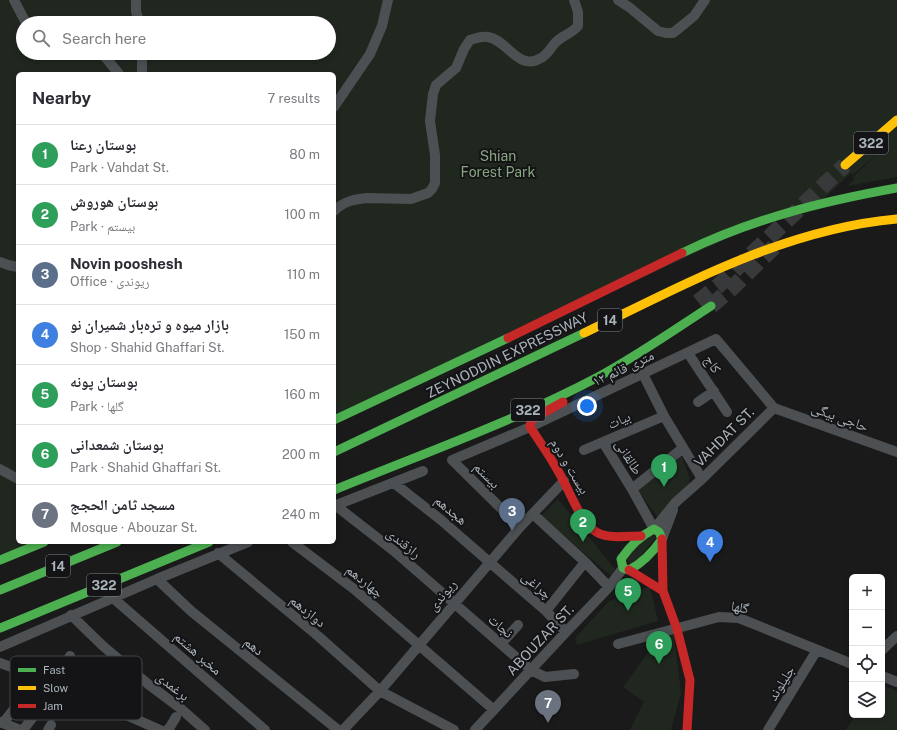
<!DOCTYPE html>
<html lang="en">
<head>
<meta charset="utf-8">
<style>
  body { margin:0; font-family:"Public Sans","Noto Naskh Arabic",sans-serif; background:#f7f7f7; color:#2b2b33 }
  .controls { position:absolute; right:12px; bottom:12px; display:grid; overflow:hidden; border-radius:6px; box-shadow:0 2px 6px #0003 }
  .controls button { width:36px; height:36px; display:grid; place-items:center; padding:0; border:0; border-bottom:1px solid #e1e1e2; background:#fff; color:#2b2b33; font:20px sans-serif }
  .you { position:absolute; left:587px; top:406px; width:14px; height:14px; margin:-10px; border:3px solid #fff; border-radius:50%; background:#1a73e8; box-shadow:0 0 0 6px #1a73e833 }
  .badge { display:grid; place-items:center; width:26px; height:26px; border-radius:50%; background:#db2777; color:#fff; font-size:13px; font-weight:700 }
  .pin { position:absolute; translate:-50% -33px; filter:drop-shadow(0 1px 2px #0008) }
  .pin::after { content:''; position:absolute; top:21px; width:14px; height:12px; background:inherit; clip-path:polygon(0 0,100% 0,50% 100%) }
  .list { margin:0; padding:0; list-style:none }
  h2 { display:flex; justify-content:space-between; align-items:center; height:52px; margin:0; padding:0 16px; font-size:17px }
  h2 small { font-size:13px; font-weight:400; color:#7c7c81 }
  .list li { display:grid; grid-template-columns:26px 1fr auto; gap:12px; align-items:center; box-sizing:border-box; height:60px; padding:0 16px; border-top:1px solid #e1e1e2 }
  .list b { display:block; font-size:15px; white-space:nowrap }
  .list p { margin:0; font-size:13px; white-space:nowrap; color:#7c7c81 }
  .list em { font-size:13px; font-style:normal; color:#7c7c81 }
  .icon { flex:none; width:22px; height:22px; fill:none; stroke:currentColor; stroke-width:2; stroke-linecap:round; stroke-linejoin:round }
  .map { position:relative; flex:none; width:897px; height:730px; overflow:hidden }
  .search { position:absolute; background:#fff; box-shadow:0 2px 6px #0003; left:16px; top:16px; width:320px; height:44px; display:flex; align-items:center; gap:10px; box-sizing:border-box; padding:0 14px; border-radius:22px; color:#7c7c81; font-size:15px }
  .panel { position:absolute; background:#fff; box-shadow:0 2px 6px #0003; left:16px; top:72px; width:320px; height:472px; border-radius:6px }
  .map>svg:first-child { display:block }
  .green { fill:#20271f; fill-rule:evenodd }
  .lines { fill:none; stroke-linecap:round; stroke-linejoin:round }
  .primary-tunnel { stroke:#37393a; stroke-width:16; stroke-dasharray:16 8; stroke-linecap:butt }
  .street { stroke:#4d5053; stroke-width:10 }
  .fast { stroke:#4caf50; stroke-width:9 }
  .slow { stroke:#ffc107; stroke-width:9 }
  .jam { stroke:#c62828; stroke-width:9 }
  .labels { text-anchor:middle; stroke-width:4; stroke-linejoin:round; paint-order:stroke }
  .shield { fill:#141416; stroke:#7d848a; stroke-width:1 }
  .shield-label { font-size:13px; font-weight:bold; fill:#aab4bb }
  .park-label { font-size:14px; fill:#88a781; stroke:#141416 }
  .street-label { font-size:14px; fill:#aab4bb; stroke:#141416 }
  .key { fill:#141416; stroke:#414448; stroke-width:1 }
  .key-label { font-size:11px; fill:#aab4bb }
</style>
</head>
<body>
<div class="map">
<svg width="897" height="730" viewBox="0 0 897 730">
  <rect width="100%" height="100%" fill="#1a1a1a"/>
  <path class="green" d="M0,0h897v177l-50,9 8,-7 -2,-2 33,-31 -33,29 -2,-2 -35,33 -58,18 -424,197v-347h-316v468h32l-50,21zM23,23h306v30h-306z
    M681,455l9,23 -1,6 -31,34 -20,-28z
    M558,499l57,70 -4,7 -70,-60z
    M646,535l10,2 -23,29 -8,-7z
    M650,587l8,34 -81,24 -2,-7 34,-37z
    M674,635l7,58 -10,37h-41l14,-28 -21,-15 33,-46z
    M882,685l15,6v39h-51l9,-15h27z"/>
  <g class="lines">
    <path class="primary-tunnel" d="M698,302l20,-16 127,-121
      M711,306l21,-18 42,-41"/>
    <path class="street" d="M14,0l12,23
      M136,0v12l4,11
      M618,0l11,7 29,24 8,2h7l10,-8 11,-9 11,-16
      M102,53l17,21
      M142,53v21
      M334,107l36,-53 12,-28 6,-26
      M334,211c10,-10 21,-12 34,-13l43,1 17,-6 4,-4 3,-6v-28l-5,-34 3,-27 3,-9 20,-17 8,-19 6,-9c6,-2 12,-4 18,-3 20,3 30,35 53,21 7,-4 10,-11 15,-16 7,-7 15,-8 22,-16v-14l-4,-12
      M0,262l8,3 10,2
      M688,353l39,59
      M645,378l19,38 38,63
      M698,402l16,-11
      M774,408l123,44
      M603,442l29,47 22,40 22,-27 26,-23 72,-71
      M584,450l80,-34
      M0,469l18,10
      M394,483l47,37 105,91 20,21
      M632,489l51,-41
      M335,505l59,46 137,119 14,7 29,-3
      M334,506l89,-35
      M533,514l52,48 24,25
      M520,527l-68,-67 78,-33 186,-88 58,69
      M662,539l11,-29
      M292,542l62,47 140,121
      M218,553l100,83 62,55 74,39
      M157,579l34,32 147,119
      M113,598l152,132
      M546,611l39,-49
      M71,615l32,31 45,38 32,24 25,22
      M501,644l17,-19
      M618,644l101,-27 20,1 113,46
      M0,647l157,-68 91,-37
      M882,650l15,-14
      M0,663l53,19 107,48
      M882,676l15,6
      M53,682l17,-26
      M0,722l20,8
      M3,723l11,-14
      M23,730l10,-13
      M48,730l3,-5
      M167,730l3,-3 6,-10
      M343,730l37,-39 140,-164 44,-46
      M475,730l91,-98 43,-45 14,-19
      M768,730l49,-80"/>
    <path class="fast" d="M682,253c71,-34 137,-51 215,-65
      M334,420l174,-82
      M334,452l250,-119
      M334,490c88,-36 181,-69 264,-113 39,-21 76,-47 113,-71
      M654,529l5,3 3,7c-9,13 -19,24 -33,31l-6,-2 -2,-9c9,-13 19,-23 33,-30z
      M0,560l44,-18
      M0,590l117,-48
      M0,628l209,-86"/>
    <path class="slow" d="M845,165l52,-45
      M584,333c100,-48 200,-104 313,-114"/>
    <path class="jam" d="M508,338l174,-85
      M563,402l-29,16 -3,4 -1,5c10,15 20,29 28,44 11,17 22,53 40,62 12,6 30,3 43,3
      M662,539l1,52 14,38 13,51 -3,50
      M629,570l34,21"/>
  </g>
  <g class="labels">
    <g class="shield">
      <rect x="854" y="132" width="34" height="22" rx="3"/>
      <rect x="598" y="309" width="24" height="22" rx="3"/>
      <rect x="511" y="399" width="34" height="22" rx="3"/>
      <rect x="46" y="555" width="24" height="22" rx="3"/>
      <rect x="87" y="574" width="34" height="22" rx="3"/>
    </g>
    <g class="shield-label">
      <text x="871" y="148">322</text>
      <text x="610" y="325">14</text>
      <text x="528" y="415">322</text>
      <text x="58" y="571">14</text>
      <text x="104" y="590">322</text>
    </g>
    <g class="park-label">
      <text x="498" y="161">Shian<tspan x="498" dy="16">Forest Park</tspan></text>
    </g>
    <g class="street-label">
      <text transform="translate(507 355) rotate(-26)" y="5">ZEYNODDIN EXPRESSWAY</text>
      <text transform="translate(713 364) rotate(57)" y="5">کاج</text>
      <text transform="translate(623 368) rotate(-25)" y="5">۱۲ متری قائم</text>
      <text transform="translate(840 417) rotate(20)" y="5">حاجی بیگی</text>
      <text transform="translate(619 420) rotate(-23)" y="5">بیات</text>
      <text transform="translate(724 437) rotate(-45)" y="5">VAHDAT ST.</text>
      <text transform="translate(629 457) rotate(58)" y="5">طالقانی</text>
      <text transform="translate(570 466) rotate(59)" y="5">بیست و دوم</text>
      <text transform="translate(487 475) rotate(45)" y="5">بیستم</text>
      <text transform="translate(451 510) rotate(40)" y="5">هجدهم</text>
      <text transform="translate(404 543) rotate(39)" y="5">رازقندی</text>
      <text transform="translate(365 581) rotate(39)" y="5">چهاردهم</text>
      <text transform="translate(537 585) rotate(41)" y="5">چراغی</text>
      <text transform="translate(442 595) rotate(-50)" y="5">ریوندی</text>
      <text transform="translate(740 607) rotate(11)" y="5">گلها</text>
      <text transform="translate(308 611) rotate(39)" y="5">دوازدهم</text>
      <text transform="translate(501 626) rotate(41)" y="5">نجات</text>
      <text transform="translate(540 640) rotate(-47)" y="5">ABOUZAR ST.</text>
      <text transform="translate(254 646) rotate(39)" y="5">دهم</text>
      <text transform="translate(198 653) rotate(41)" y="5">مخبر هشتم</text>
      <text transform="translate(781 683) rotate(-58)" y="5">جلیلوند</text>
      <text transform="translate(173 686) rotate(38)" y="5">برغمدی</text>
    </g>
  </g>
  <rect x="10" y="656" width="132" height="64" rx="6" class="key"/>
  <rect x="18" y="668" width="18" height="4" fill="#4caf50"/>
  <rect x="18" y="686" width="18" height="4" fill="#ffc107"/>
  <rect x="18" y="704" width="18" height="4" fill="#c62828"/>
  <g class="key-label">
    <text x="43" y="674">Fast</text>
    <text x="43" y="692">Slow</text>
    <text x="43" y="710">Jam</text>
  </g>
</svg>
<div class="controls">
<button>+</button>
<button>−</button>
<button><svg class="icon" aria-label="locate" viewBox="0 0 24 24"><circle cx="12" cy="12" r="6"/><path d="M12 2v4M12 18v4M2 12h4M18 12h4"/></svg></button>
<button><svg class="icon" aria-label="layers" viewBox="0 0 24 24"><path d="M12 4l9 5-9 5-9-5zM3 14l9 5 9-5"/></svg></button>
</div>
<div class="you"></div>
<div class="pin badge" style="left:664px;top:487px;background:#2e9e5b">1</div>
<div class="pin badge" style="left:583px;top:542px;background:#2e9e5b">2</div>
<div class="pin badge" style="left:512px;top:531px;background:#5c6f8a">3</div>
<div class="pin badge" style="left:710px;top:562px;background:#3f7fe0">4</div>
<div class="pin badge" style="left:628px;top:611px;background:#2e9e5b">5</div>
<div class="pin badge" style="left:659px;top:664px;background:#2e9e5b">6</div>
<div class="pin badge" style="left:548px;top:723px;background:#6b7280">7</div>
<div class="search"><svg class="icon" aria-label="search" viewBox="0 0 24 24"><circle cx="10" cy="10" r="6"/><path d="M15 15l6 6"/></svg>Search here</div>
<section class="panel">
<h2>Nearby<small>7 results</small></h2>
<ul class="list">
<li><span class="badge" style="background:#2e9e5b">1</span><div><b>بوستان رعنا</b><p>Park · Vahdat St.</p></div><em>80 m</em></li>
<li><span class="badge" style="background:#2e9e5b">2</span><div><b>بوستان هوروش</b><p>Park · بیستم</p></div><em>100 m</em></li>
<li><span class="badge" style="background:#5c6f8a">3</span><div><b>Novin pooshesh</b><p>Office · ریوندی</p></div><em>110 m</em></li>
<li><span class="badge" style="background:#3f7fe0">4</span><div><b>بازار میوه و تره‌بار شمیران نو</b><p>Shop · Shahid Ghaffari St.</p></div><em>150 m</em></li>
<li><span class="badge" style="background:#2e9e5b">5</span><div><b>بوستان پونه</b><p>Park · گلها</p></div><em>160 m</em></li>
<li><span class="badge" style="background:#2e9e5b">6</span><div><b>بوستان شمعدانی</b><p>Park · Shahid Ghaffari St.</p></div><em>200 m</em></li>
<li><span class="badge" style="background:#6b7280">7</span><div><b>مسجد ثامن الحجج</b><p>Mosque · Abouzar St.</p></div><em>240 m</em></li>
</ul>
</section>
</div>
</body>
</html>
